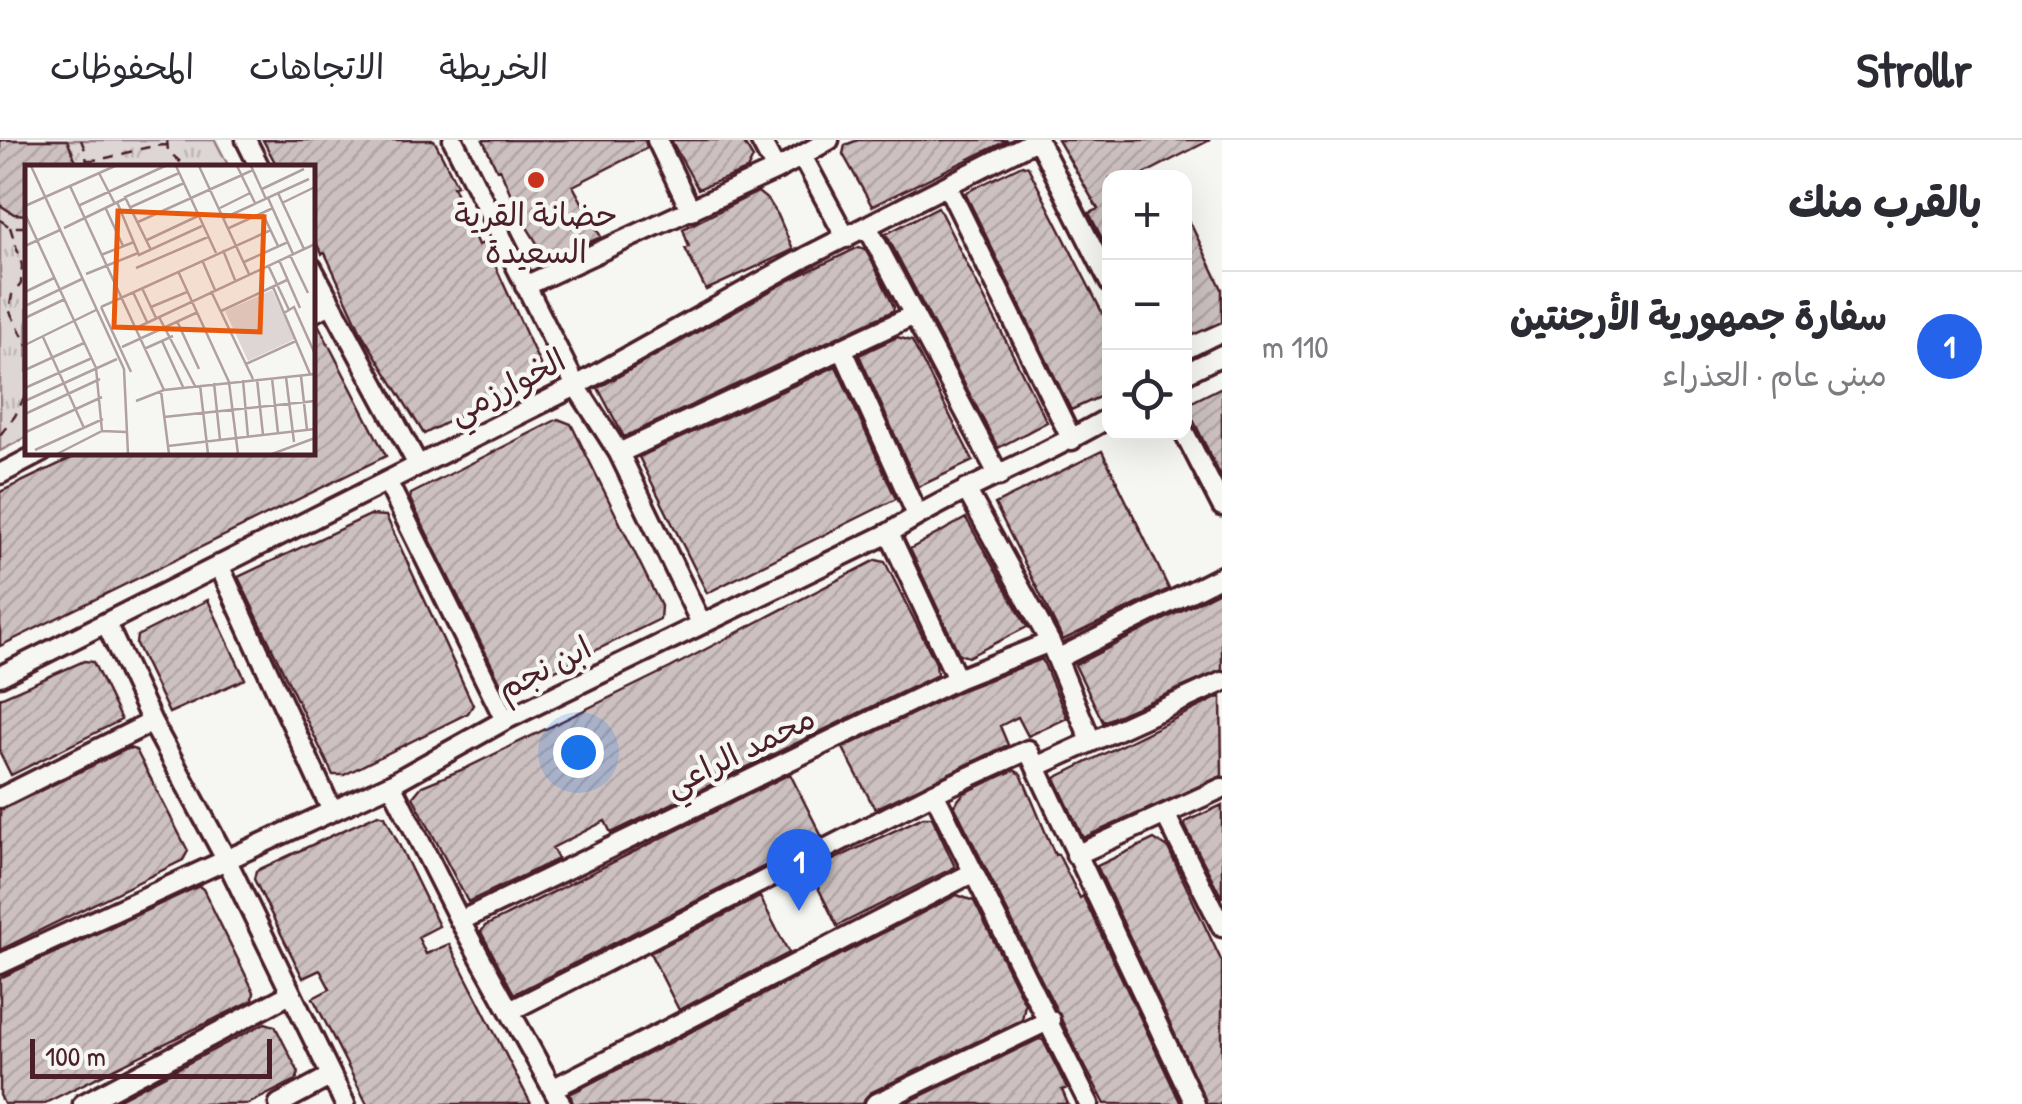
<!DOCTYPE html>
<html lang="ar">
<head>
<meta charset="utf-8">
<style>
  body { margin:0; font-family:"Patrick Hand","Playpen Sans Arabic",sans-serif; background:#f7f7f7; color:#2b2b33; direction:rtl }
  .controls { position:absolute; right:30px; top:30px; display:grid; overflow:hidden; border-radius:20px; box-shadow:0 10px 40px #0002 }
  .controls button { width:90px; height:90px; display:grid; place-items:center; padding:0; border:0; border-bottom:2px solid #e1e1e2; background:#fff; color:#2b2b33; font:50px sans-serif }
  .scale { position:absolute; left:30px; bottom:25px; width:242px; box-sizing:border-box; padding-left:10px; border:5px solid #4a1f2b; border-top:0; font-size:28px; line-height:35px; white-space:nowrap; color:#4a1f2b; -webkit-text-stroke:8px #f6f6f2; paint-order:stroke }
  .you { position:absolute; left:578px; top:612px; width:35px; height:35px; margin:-25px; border:8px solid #fff; border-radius:50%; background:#1a73e8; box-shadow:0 0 0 15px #1a73e833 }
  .badge { display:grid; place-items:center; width:65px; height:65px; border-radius:50%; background:#2563eb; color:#fff; font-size:32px; font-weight:700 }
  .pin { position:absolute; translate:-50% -82px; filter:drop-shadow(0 2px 5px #0008) }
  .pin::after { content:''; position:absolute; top:52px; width:35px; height:30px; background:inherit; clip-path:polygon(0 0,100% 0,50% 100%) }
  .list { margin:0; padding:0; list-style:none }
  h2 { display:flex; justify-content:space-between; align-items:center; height:130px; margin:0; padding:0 40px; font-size:42px }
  h2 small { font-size:32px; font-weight:400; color:#7c7c81 }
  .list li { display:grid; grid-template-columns:65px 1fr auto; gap:30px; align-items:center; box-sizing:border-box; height:150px; padding:0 40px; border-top:2px solid #e1e1e2 }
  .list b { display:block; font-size:38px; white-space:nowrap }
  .list p { margin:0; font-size:32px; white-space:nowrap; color:#7c7c81 }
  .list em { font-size:32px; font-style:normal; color:#7c7c81 }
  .icon { flex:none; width:55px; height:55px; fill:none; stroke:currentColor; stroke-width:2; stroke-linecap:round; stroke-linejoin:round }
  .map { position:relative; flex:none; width:1222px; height:964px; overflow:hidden; direction:ltr }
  header { display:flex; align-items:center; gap:60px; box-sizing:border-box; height:140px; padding:0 50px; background:#fff; border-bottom:2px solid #e1e1e2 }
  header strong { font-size:48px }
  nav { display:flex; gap:55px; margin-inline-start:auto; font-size:35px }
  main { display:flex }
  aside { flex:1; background:#fff }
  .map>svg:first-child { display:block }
  .grass { fill:url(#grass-tufts); stroke:#947a80; stroke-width:2.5 }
  .building { fill:url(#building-hatch); stroke:#4a1f2b; stroke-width:2.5 }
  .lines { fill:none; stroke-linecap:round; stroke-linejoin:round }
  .minor-casing { stroke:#4a1f2b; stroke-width:25 }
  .path { stroke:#4a1f2b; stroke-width:2.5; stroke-dasharray:10 8; stroke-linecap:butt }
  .minor { stroke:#f6f6f2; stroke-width:18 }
  .poi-dot { fill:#c8321e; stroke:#f6f6f2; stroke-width:4 }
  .labels { text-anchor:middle; stroke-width:9; stroke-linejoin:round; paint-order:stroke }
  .poi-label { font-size:32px; fill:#4a1f2b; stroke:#f6f6f2 }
  .street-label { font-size:32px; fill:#4a1f2b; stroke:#f6f6f2 }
  .inset-road { fill:none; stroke:#b1a0a2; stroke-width:2.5 }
  .view { fill:#e8590c; fill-opacity:0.15; stroke:#e8590c; stroke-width:5 }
  .inset-edge { fill:none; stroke:#4a1f2b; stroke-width:5 }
</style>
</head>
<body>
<header>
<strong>Strollr</strong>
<nav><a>الخريطة</a><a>الاتجاهات</a><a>المحفوظات</a></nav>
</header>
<main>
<aside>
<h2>بالقرب منك<small></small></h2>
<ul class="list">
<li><span class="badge">1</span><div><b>سفارة جمهورية الأرجنتين</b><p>مبنى عام · العذراء</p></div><em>110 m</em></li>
</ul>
</aside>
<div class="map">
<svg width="1222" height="964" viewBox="0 0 1222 964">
  <defs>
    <pattern id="grass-tufts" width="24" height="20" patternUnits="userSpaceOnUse" patternTransform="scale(2.5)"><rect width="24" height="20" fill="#ddd6d5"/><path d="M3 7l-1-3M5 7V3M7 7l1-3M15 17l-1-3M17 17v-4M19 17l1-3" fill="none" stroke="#bfb7b7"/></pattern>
    <pattern id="building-hatch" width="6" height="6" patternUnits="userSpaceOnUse" patternTransform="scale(2.5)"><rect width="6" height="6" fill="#ccc1c0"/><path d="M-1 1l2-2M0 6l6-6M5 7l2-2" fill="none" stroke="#b1a5a5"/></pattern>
  </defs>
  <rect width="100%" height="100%" fill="#f6f6f2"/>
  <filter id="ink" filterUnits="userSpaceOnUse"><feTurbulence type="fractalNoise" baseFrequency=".01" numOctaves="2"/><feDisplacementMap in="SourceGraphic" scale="20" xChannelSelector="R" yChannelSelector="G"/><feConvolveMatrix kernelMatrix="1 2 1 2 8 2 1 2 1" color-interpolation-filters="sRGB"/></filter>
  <g filter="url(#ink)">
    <path class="grass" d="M0,0h215l14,27 -201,1 -1,269 -27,14z"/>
    <path class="building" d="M0,0h67l12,28h-51v47l-14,-1 -14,-9z
      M263,0h171l23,45 -4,1 25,59 7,-2 59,130 -68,29 2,4 -54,28 -62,-100 -37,-81 -3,1 -10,-19v-67h-34z
      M483,0h162l2,8 -74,38 28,51 -53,24 -28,-45 -20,-47 -3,1z
      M671,0h71l11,18 -6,12 -49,19z
      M858,0h150l-136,66 -29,-52 2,-9z
      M1058,0h152l-74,38h-26v76l-21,-41 9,-4z
      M1022,25l6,2 82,161v64l-39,18 -106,-217z
      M758,52l11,9 9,14 15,35 -87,40 -21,-42 4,-1 -6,-18z
      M938,67l109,215 -49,26 -112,-214z
      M1184,70l38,79v33l-38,17z
      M859,107l6,2 10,18 19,40 -1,4 -269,126 -26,-49 192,-108z
      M318,184l68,132 -386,190v-154l84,-40h228v-127z
      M897,197l15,4 61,120 -55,26 -59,-132z
      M836,226l60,133 -189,94 -68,-136z
      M1222,247v92l-36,-74z
      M558,279l13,5 90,182 -1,13 -154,75 -96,-195 1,-5z
      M1102,311l67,138 -106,51 -68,-136z
      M370,375l16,1 87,189 -5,8 -124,62h-11l-95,-198z
      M966,378l61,109 -59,30 -9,-3 -49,-105z
      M876,420l9,2 51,101 1,12 -326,158 -6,-12 -53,27 6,11 -90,43 -55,-105 9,-11 44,-18 204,-100z
      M1222,450v80l-119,52 -28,-57z
      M208,460l37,79 -76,34 -33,-69 1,-8z
      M1042,519l25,59 -39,18 -10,-19 -18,9 8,19 -133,64 -32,-61 119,-58z
      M84,521l9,1 28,58 -110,55 -11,-22v-55z
      M1221,556l1,80 -139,62 -28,-60z
      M129,608l7,2 52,101 -5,9 -183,90v-140z
      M1014,630l7,4 34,81 3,-1 22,44 3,-2 98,208h-76l-24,-45 -127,-254 10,-12z
      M790,634l32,63 -308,157 -33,-62 4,-6z
      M1222,665v93l-37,-72 1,-4z
      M378,674l7,2 54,110 -21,11 8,17 23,-10 82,160h-164l-54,-106 17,-9 -10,-19 -17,8 -49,-99 2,-8z
      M923,677h9l23,50 -118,59 -27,-55z
      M1154,699l14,9 54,114v142h-15l-110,-238z
      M199,746l4,3 51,103 -1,8 -210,104h-39l-4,-9v-117z
      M957,755l17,6 51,103 -3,16 -152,73 -7,11h-290l-3,-10z
      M760,757l29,56 -110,57 -29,-57z
      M265,883l10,3 24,47 -3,7 -48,24h-138z
      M1039,899l4,1 24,48 -5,2 6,14h-164z"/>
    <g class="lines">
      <g class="minor-casing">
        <path id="minor" d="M246,0l14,28
          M453,0l123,246 43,67 82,170
          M657,0l34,71
          M760,0l16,30 26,-14 44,82
          M1038,0l72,143
          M948,47l124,253
          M868,88l131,248
          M312,128l106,197
          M525,146l251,-116 53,-30
          M312,173l19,-9
          M842,208l75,167
          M1184,234l38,-19
          M1184,292l38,74
          M619,313l295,-138
          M0,334l42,-22
          M387,341l118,239
          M966,349l84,153 41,99
          M889,393l68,146
          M219,425l113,246
          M106,483l46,99 75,139 118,243
          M1057,519l165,-83
          M0,536l576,-290 230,-129 230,-117
          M1038,626l184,-84
          M391,644l69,137 101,183
          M934,653l155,311
          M0,658l152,-76
          M1165,674l57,113
          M1076,715l146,-67
          M460,781l497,-242 93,-37
          M0,824l391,-180 114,-64 384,-187c70,-45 149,-73 221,-116
          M510,871l424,-218 94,-43 167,354
          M554,948l418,-215
          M83,964l207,-110
          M279,964l52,-28
          M875,964l175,-84"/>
      </g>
      <path class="path" d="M81,0l5,12 1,16
        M167,0l1,11 19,17
        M87,20c28,0 53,-15 81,-15
        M0,80l10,7h18
        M10,87l12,38 -1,19 -9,11 -3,15 19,36
        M0,295l15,-19 13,-26"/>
      <use href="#minor" class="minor"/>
    </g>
  </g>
  <circle class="poi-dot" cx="536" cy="40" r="10"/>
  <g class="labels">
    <g class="poi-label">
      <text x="536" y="86">حضانة القرية<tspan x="536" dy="37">السعيدة</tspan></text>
    </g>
    <g class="street-label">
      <text transform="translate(507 246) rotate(-27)" y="11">الخوارزمي</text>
      <text transform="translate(544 528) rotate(-27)" y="11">ابن نجم</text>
      <text transform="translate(740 611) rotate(-26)" y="11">محمد الراعي</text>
    </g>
  </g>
  <g transform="translate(25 25)">
    <rect width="290" height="290" fill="#f6f6f2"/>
    <path d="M247,125l23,49 -47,22 -23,-50z" fill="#ddd6d5"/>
    <path class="inset-road" d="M6,1l93,203 4,85M151,1l40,87M174,1l50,108M212,1l18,37M226,1l15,33M74,8l16,31M45,21l94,204M237,24l42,-20M253,28l26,56M243,33l25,56M92,37l22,53 63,-29M257,38l33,-16M55,40l85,-39M0,41l90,-40M106,42l53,-24M195,43l30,-15M81,44l17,37M237,47l16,34M0,49l71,154 6,63M199,53l85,-39M113,57l115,-52M39,63l62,-30M204,63l44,-20M122,75l51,-24M0,81l35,-16M126,85l-26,-53 54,-24M198,85l12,30M76,90l33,-13M265,90l18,38M177,95l13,30M254,95l21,48M219,97l44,-20M243,100l21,45M111,103l72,-31M153,106l51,111 9,72M61,109l52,-21M248,122l37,87M117,123l14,30M186,126l42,88M0,127l29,-14M108,127l14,30M0,141l57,-27M76,142l170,-77M76,142l30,65M126,142l36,-15M196,146l66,-31M259,148l10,-6 21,47M134,152l36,69M0,153l40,-19M152,156l22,48M111,163l179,-84M18,172l41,91M137,176l21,46M0,180l71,-35M97,182l76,-35M119,184l29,-13M221,199l50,-23M0,205l59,-27M276,211l6,54M261,212l8,65M247,213l6,55M232,214l6,56M218,215l5,57M189,218l6,57M175,220l8,69M0,223l67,-30M136,226l8,63M0,236l92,-42M111,236l28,-11 151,-16M0,249l75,-35M139,252l151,-16M1,267l76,-35M143,281l147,-17M10,285l68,-31M32,289l45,-23 24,1M247,289l43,-16"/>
    <path class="view" d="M93,46l146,6 -4,115 -146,-5z"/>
    <rect width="290" height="290" class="inset-edge"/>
  </g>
</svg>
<div class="controls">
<button>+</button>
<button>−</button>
<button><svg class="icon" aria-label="locate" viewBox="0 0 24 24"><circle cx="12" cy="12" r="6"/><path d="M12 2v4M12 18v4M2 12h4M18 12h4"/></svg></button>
</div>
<div class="scale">100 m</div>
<div class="you"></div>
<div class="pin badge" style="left:799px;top:771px">1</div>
</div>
</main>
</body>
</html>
